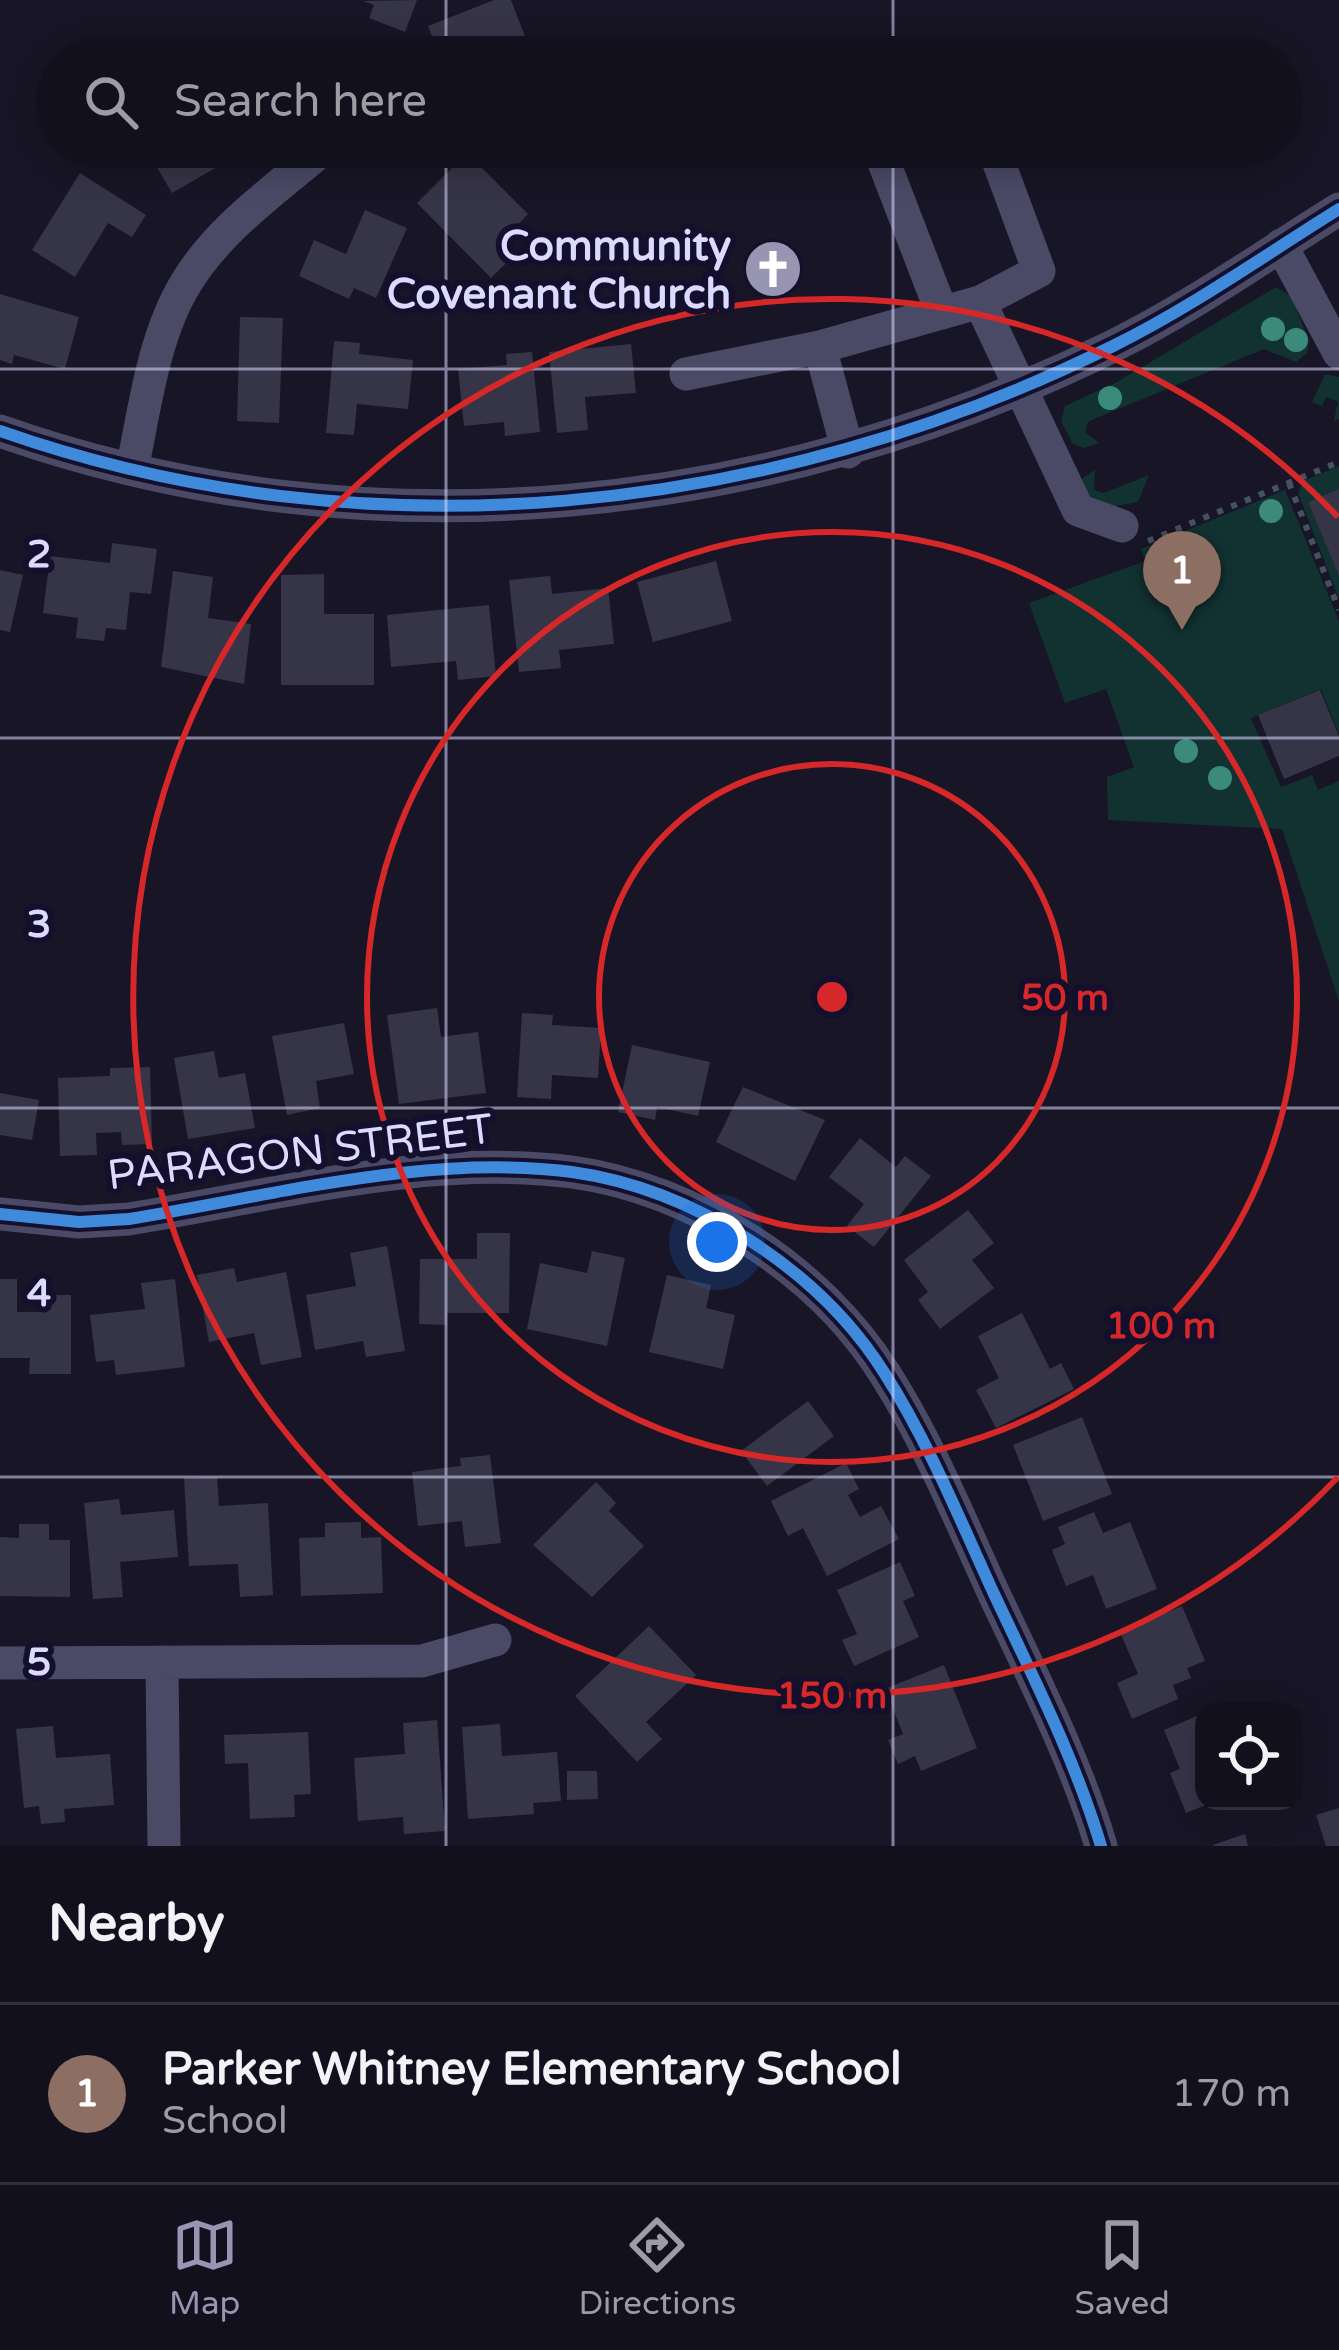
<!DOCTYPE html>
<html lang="en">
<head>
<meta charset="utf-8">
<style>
  body { margin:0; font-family:"Varela Round",sans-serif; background:#1b1925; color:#f1f3f6 }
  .controls { position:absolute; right:36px; bottom:36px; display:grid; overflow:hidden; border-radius:24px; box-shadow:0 6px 30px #0003 }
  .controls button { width:108px; height:108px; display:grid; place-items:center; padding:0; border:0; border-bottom:3px solid #31303b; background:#12101c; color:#f1f3f6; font:60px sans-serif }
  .you { position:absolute; left:717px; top:1242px; width:42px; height:42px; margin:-30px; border:9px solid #fff; border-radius:50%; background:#1a73e8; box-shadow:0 0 0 18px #1a73e833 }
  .badge { display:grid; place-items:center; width:78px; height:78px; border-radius:50%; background:#9895b3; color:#fff; font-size:39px; font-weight:700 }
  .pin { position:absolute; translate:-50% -99px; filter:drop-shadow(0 3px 6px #0008) }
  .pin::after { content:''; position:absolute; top:63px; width:42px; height:36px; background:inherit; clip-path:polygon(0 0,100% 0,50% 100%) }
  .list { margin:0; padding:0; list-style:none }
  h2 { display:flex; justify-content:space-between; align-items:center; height:156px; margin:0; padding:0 48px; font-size:51px }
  h2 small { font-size:39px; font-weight:400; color:#9c9da3 }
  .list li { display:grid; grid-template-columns:78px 1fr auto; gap:36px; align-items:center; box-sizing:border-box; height:180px; padding:0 48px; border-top:3px solid #31303b }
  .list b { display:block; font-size:45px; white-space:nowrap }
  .list p { margin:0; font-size:39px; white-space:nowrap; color:#9c9da3 }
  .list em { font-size:39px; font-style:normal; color:#9c9da3 }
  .icon { flex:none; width:66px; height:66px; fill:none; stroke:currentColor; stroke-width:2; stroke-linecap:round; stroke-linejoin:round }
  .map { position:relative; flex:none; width:1339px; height:1846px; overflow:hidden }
  .search { position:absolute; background:#12101c; box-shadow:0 6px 30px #0003; left:36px; right:36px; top:36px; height:132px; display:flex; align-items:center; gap:30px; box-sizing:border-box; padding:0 42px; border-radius:66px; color:#9c9da3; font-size:45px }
  .sheet { height:336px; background:#12101c }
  nav { display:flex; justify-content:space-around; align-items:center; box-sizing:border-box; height:168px; border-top:3px solid #31303b; background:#12101c; font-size:33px; color:#9c9da3 }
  nav a { display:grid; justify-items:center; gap:6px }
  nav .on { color:#9895b3 }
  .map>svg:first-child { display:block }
  .green { fill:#123232 }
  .building { fill:#363447 }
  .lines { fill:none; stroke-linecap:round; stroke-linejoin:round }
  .path { stroke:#435364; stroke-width:6; stroke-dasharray:6 9; stroke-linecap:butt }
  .minor { stroke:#4a4a67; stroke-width:33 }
  .cycleway-casing { stroke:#130f2c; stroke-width:20 }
  .cycleway { stroke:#408adc; stroke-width:12 }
  .tree { fill:#3c8a7c }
  .grid { fill:none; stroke:#dddaff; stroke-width:3; stroke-opacity:0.55 }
  .ring { fill:none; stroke:#d62828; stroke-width:6 }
  .labels { text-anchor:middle; stroke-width:12; stroke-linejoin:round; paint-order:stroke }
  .poi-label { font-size:42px; font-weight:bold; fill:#dddaff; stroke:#130f2c; text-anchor:end }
  .street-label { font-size:42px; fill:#dddaff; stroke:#130f2c }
  .grid-label { font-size:39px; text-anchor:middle; font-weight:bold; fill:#dddaff; stroke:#130f2c; stroke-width:12; stroke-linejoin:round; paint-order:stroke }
  .centre { fill:#d62828; stroke:#130f2c; stroke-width:6 }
  .ring-label { font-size:36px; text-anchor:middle; font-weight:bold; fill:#d62828; stroke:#130f2c; stroke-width:12; stroke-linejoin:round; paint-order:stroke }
</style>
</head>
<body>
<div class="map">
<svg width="1339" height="1846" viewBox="0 0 1339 1846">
  <rect width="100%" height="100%" fill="#181526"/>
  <path class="green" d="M1276,287l15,9 18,45 -2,12 -11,9 -32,-13 -175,72 -4,11 14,11 -15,5 -11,-4 -12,-22 4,-16 52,-24z
    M1325,374l14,3v42l-5,2 4,-19 -12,-5 -4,9 -10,-4z
    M1339,466v23l-31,13 31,74v23l-41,-106 5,-12z
    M1095,470l-1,20 10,3 45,-18 -11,27 -28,5 -30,-11 -2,-15z
    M1285,490l54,131v113l-18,-45 -70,29 30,69 31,-12 6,15 21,-9v220l-57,-172 -174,-9 -1,-43 27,-10 -28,-78 -41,14 -36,-100 116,-42 -4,-12z"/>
  <path class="building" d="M417,0l-12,32 -36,-14 5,-13 -11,-4z
    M494,0h17l22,57h-93l-12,-31z
    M145,147h60l12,20 -45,26z
    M467,153l61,61 -25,26 13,13 -25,25 -74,-75z
    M80,173l66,42 -14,22 -24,-14 -33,54 -43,-27z
    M365,210l42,18 -31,70 -22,-10 -5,11 -50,-23 15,-36 32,14z
    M0,294l79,23 -14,52 -51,-14 -2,9 -12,-4z
    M240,317l43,1 -4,105 -42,-2z
    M334,341l26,2 -1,11 54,6 -5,49 -51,-5 -3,31 -28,-2z
    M631,344l5,49 -51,4 3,33 -31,3 -8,-81z
    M532,352l8,80 -35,4 -1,-14 -40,4 -6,-57 49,-4 -1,-11z
    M1339,489v87l-31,-74z
    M112,543l45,6 -6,45 -21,-2 -4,38 -20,-2 -2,13 -28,-3 2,-20 -35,-5 7,-57 60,7z
    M716,561l16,60 -79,21 -16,-60z
    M0,570l23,5 -13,57 -10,-2z
    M173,571l40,6 -5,41 43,6 -7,60 -83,-17z
    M324,574v40h50v71h-93v-110z
    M550,576l2,18 56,-6 6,56 -55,6 2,18 -42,4 -10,-92z
    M489,605l7,71 -38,4 -2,-19 -65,6 -4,-52z
    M1320,690l19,46v20l-55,23 -26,-64z
    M437,1008l4,29 37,-5 8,61 -87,11 -12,-89z
    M522,1013l31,2 -1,10 49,3 -3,50 -46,-3 -1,24 -34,-2z
    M344,1023l10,51 -38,7 4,27 -33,7 -15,-79z
    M632,1045l78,17 -12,54 -41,-9 -2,13 -37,-8z
    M214,1051l5,27 26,-5 10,55 -67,11 -14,-81z
    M150,1067l2,77 -30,1 -1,-13 -25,1 1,22 -37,1 -2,-78 52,-2v-8z
    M743,1087l82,33 -30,61 -79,-39z
    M0,1093l39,7 -7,40 -32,-5z
    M860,1138l36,29 9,-11 26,20 -57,71 -27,-21 17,-22 -35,-27z
    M968,1210l26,33 -22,17 22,28 -54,41 -22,-29 10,-8 -24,-32z
    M477,1233h33l-1,80h-62v12l-28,-1 1,-65h57z
    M387,1246l18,105 -39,6 -3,-16 -48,9 -9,-55 50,-9 -6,-33z
    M592,1251l33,7 -18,88 -80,-17 13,-66 47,10z
    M234,1268l3,14 49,-10 16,85 -41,8 -7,-32 -45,9 -12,-67z
    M667,1275l44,10 -5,23 29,7 -12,54 -74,-17z
    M0,1279h17v33h25v-17h29v79h-42l1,-16h-30z
    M175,1279l10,88 -69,8 -2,-15 -18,2 -6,-47 55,-6 -4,-26z
    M1022,1313l28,56 11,-6 13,26 -78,39 -20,-38 23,-12 -21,-42z
    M808,1401l26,35 -67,50 -26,-35z
    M1082,1417l30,77 -69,27 -30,-76z
    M490,1455l11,88 -36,4 -3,-26 -44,5 -6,-54 49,-6 -1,-8z
    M846,1463l13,26 -11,6 12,22 21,-11 18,33 -72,37 -24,-48 -15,8 -17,-35z
    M217,1477l2,29 49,-3 5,92 -33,2 -2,-33 -49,2 -5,-88z
    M596,1482l20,21 -7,8 35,35 -52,51 -59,-52z
    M119,1499l2,16 53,-5 4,47 -58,5 3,35 -30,2 -9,-96z
    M1094,1512l9,21 27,-11 27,67 -51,20 -13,-34 -27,11 -14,-36 13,-6 -7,-17z
    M361,1522v16l20,-1 2,56 -82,3 -2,-58 26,-1v-14z
    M19,1524h30v16h21v57l-70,-1v-59l19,1z
    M900,1562l15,34 -12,5 16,36 -65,29 -12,-26 15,-6 -20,-44z
    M1182,1606l23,55 -18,7 4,10 -18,7 5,14 -46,20 -15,-36 21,-9 -18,-42z
    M649,1626l47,49 -50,47 16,17 -25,23 -62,-66z
    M944,1665l33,83 -56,23 -6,-15 -17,8 -10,-24 15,-6 -18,-45z
    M1204,1713v88h12l-30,12 -16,-40 10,-4 -16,-39z
    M437,1720l8,111 -41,3 -1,-17 -45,4 -4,-63 51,-4 -2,-31z
    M500,1724l2,32 55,-4 4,49 -28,2 1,11 -66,5 -6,-92z
    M53,1726l3,32 54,-4 4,51 -50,4 1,13 -24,2 -2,-18 -15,2 -8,-79z
    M308,1732l3,62 -17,1 1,22 -45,2 -2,-56 -23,1 -1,-29z
    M567,1771h30l1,28 -31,1z
    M1339,1808v38h-13l-10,-31z
    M1245,1834l3,12h-35v-1z"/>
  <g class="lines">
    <path class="path" d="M1289,483l50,127
      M1148,541l191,-79"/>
    <path class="minor" d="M878,147l64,166
      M1281,245l58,108
      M980,302l59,-31 -46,-124
      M686,374l134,-27
      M0,431c367,129 769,85 1113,-85 79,-39 152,-91 226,-137
      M848,452l-28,-105 160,-45 98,208 44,16
      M132,469c13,-61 21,-132 54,-186 33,-55 92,-95 139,-136
      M0,1214l79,8 50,-3c143,-23 298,-66 443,-47 122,17 248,98 313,202 44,69 75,146 109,220 39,83 81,165 107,252
      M162,1662l2,184
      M0,1663l422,-2 73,-21"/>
    <g class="cycleway-casing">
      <path id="cycleway" d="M0,431c367,129 769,85 1113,-85 79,-39 152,-91 226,-137
        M0,1214l79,8 50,-3c143,-23 298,-66 443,-47 122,17 248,98 313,202 44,69 75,146 109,220 39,83 81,165 107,252"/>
    </g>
    <use href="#cycleway" class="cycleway"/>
  </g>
  <g class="tree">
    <circle cx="1273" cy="329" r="12"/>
    <circle cx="1296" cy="340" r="12"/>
    <circle cx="1110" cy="398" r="12"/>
    <circle cx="1271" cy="511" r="12"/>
    <circle cx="1186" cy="751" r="12"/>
    <circle cx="1220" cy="778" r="12"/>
  </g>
  <path class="grid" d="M446,0v57M893,0v57M446,147v1699M893,147v1699M0,369h1339M0,738h1339M0,1108h1339M0,1477h1339"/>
  <g class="ring">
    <circle cx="832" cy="997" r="233"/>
    <circle cx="832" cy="997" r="465"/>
    <path d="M1338 1477A698 698 0 1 1 1338 517"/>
  </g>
  <defs>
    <g id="church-disc" transform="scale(3)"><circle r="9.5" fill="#9895b3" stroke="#130f2c"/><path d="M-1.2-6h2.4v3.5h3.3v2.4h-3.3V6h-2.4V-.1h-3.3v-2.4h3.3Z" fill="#fff"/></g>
  </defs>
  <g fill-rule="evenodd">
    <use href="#church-disc" x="773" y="269"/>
  </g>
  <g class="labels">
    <g class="poi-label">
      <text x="731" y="260">Community<tspan x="731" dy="48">Covenant Church</tspan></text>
    </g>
    <g class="street-label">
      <text transform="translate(300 1151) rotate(-7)" y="15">PARAGON STREET</text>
    </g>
  </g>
  <g class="grid-label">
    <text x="39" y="567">2</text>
    <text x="39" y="937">3</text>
    <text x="39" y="1306">4</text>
    <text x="39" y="1675">5</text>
  </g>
  <circle cx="832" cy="997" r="18" class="centre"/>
  <g class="ring-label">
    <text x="1065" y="1010">50 m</text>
    <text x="1161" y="1338">100 m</text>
    <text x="832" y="1708">150 m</text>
  </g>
</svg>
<div class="controls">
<button><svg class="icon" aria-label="locate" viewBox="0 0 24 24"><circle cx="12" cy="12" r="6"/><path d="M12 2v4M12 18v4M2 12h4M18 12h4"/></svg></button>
</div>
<div class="you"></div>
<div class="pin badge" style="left:1182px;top:630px;background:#8d6e63">1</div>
<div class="search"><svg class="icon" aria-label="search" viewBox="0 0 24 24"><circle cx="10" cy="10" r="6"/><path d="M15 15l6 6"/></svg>Search here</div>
</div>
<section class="sheet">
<h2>Nearby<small></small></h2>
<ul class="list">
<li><span class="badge" style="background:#8d6e63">1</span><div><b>Parker Whitney Elementary School</b><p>School</p></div><em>170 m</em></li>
</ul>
</section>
<nav>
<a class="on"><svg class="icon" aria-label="map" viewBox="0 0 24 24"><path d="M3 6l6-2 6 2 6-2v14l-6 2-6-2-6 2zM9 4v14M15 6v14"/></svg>Map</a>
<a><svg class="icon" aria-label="directions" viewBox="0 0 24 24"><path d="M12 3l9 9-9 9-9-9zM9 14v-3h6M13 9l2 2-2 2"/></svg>Directions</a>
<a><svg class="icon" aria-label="saved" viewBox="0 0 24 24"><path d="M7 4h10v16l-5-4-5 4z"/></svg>Saved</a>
</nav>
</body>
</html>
